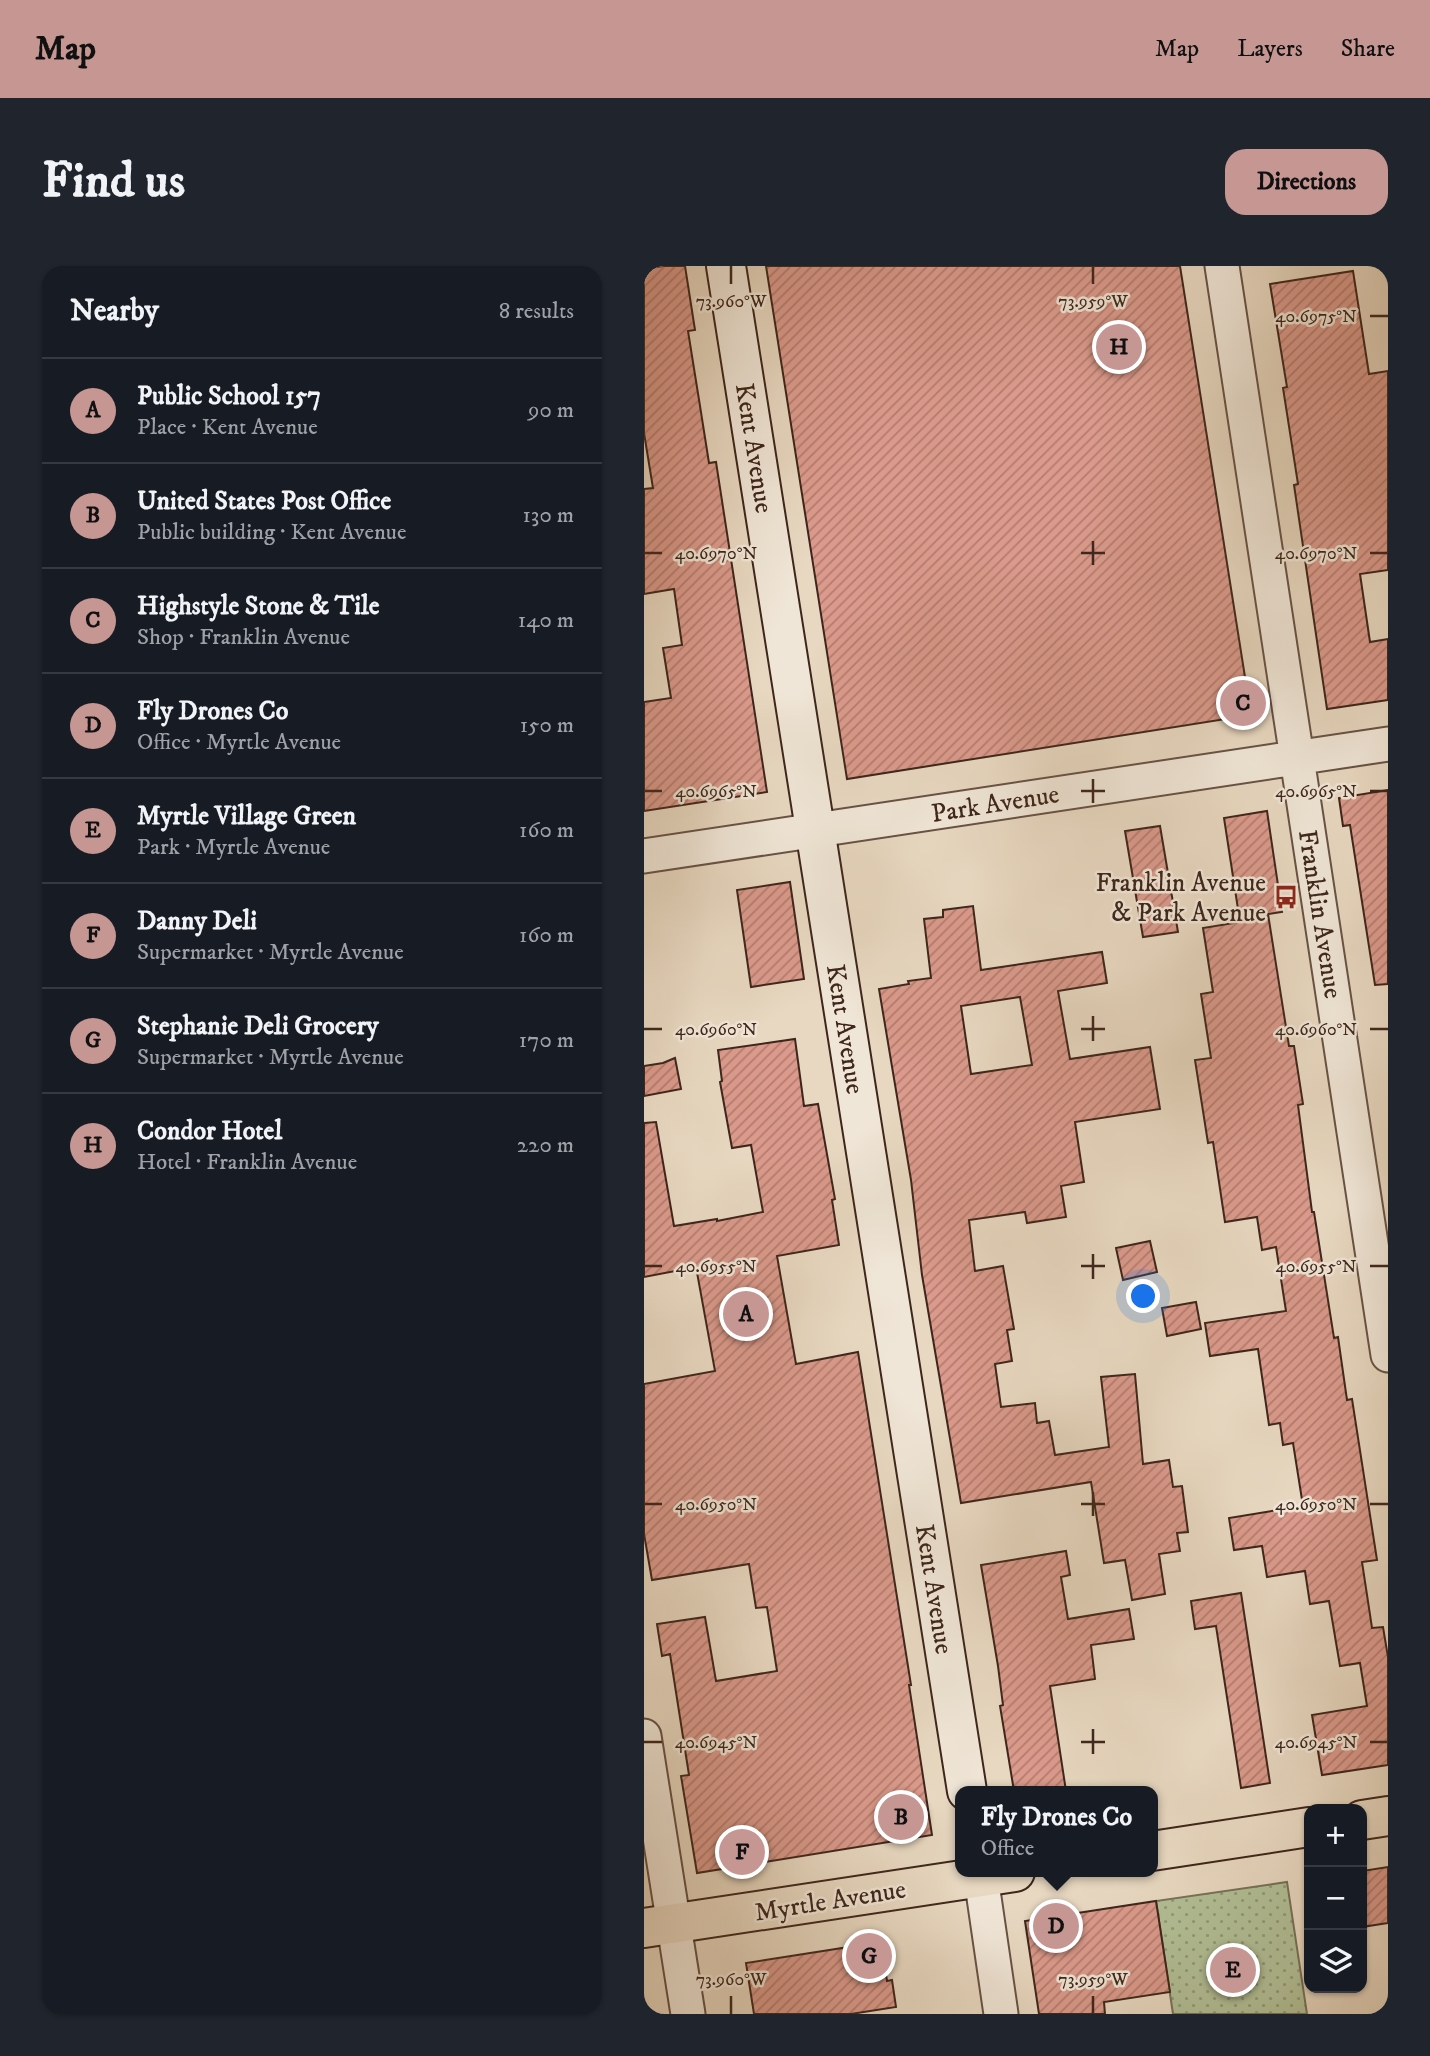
<!DOCTYPE html>
<html lang="en">
<head>
<meta charset="utf-8">
<style>
  body { margin:0; font-family:"IM FELL DW Pica",serif; background:#20242c; color:#f1f3f6 }
  .controls { position:absolute; right:21px; bottom:21px; display:grid; overflow:hidden; border-radius:14px; box-shadow:0 2px 5px #0004 }
  .controls button { width:63px; height:63px; display:grid; place-items:center; padding:0; border:0; border-bottom:2px solid #363941; background:#171b24; color:#f1f3f6; font:35px sans-serif }
  .you { position:absolute; left:500px; top:1031px; width:24px; height:24px; margin:-18px; border:5px solid #fff; border-radius:50%; background:#1a73e8; box-shadow:0 0 0 10px #1a73e833 }
  .badge { display:grid; place-items:center; width:46px; height:46px; border-radius:50%; background:#c59692; color:#111; font-size:23px; font-weight:700 }
  .pin { position:absolute; translate:-50% -50%; border:4px solid #fff; box-shadow:0 2px 7px #0006 }
  .popup { position:absolute; left:311px; top:1520px; width:203px; height:91px; box-sizing:border-box; display:grid; place-content:center; border-radius:14px; background:#171b24; filter:drop-shadow(0 2px 5px #0005); font-size:23px; white-space:nowrap; color:#9ea1a6 }
  .popup b { font-size:26px; color:#f1f3f6 }
  .popup::after { content:''; position:absolute; left:50%; top:100%; margin-left:-14px; border:14px solid transparent; border-top-color:#171b24 }
  .list { margin:0; padding:0; list-style:none }
  h2 { display:flex; justify-content:space-between; align-items:center; height:91px; margin:0; padding:0 28px; font-size:30px }
  h2 small { font-size:23px; font-weight:400; color:#9ea1a6 }
  .list li { display:grid; grid-template-columns:46px 1fr auto; gap:21px; align-items:center; box-sizing:border-box; height:105px; padding:0 28px; border-top:2px solid #363941 }
  .list b { display:block; font-size:26px; white-space:nowrap }
  .list p { margin:0; font-size:23px; white-space:nowrap; color:#9ea1a6 }
  .list em { font-size:23px; font-style:normal; color:#9ea1a6 }
  .icon { flex:none; width:38px; height:38px; fill:none; stroke:currentColor; stroke-width:2; stroke-linecap:round; stroke-linejoin:round }
  .map { position:relative; flex:none; width:744px; height:1748px; overflow:hidden; border-radius:21px }
  header { display:flex; align-items:center; gap:42px; box-sizing:border-box; height:98px; padding:0 35px; background:#c59692; color:#111 }
  header strong { font-size:33px }
  nav { display:flex; gap:38px; margin-inline-start:auto; font-size:24px }
  .intro { display:flex; align-items:center; justify-content:space-between; box-sizing:border-box; height:168px; padding:0 42px }
  h1 { margin:0; font-size:49px }
  .button { padding:18px 32px; border-radius:21px; background:#c59692; color:#111; font-size:24px; font-weight:700 }
  main { display:flex; gap:42px; padding:0 42px }
  aside { flex:1; background:#171b24; border-radius:21px; box-shadow:0 2px 5px #0004 }
  .map>svg:first-child { display:block }
  .grass { fill:url(#grass-dots); stroke:#787259; stroke-width:2 }
  .building { fill:url(#building-hatch); stroke:#3e261c; stroke-width:2; fill-rule:evenodd }
  .lines { fill:none; stroke-linecap:round; stroke-linejoin:round }
  .minor-casing { stroke:#685245; stroke-width:37 }
  .secondary-casing { stroke:#3e261c; stroke-width:42 }
  .primary-casing { stroke:#3e261c; stroke-width:42 }
  .minor { stroke:#f0e6d7; stroke-width:33 }
  .secondary { stroke:#f0e6d7; stroke-width:38 }
  .primary { stroke:#e8d8c1; stroke-width:38 }
  .ticks { fill:none; stroke:#3e261c; stroke-width:2.5 }
  .labels { text-anchor:middle; stroke-width:5; stroke-linejoin:round; paint-order:stroke }
  .street-label { font-size:26px; fill:#3e261c; stroke:#f0e6d7 }
  .poi-label { font-size:26px; fill:#3e261c; stroke:#f0e6d7; text-anchor:end }
  .ticks-label { font-size:18px; text-anchor:middle; fill:#3e261c; stroke:#f0e6d7; stroke-width:5; stroke-linejoin:round; paint-order:stroke }
</style>
</head>
<body>
<header>
<strong>Map</strong>
<nav><a>Map</a><a>Layers</a><a>Share</a></nav>
</header>
<div class="intro"><h1>Find us</h1><a class="button">Directions</a></div>
<main>
<aside>
<h2>Nearby<small>8 results</small></h2>
<ul class="list">
<li><span class="badge">A</span><div><b>Public School 157</b><p>Place · Kent Avenue</p></div><em>90 m</em></li>
<li><span class="badge">B</span><div><b>United States Post Office</b><p>Public building · Kent Avenue</p></div><em>130 m</em></li>
<li><span class="badge">C</span><div><b>Highstyle Stone &amp; Tile</b><p>Shop · Franklin Avenue</p></div><em>140 m</em></li>
<li><span class="badge">D</span><div><b>Fly Drones Co</b><p>Office · Myrtle Avenue</p></div><em>150 m</em></li>
<li><span class="badge">E</span><div><b>Myrtle Village Green</b><p>Park · Myrtle Avenue</p></div><em>160 m</em></li>
<li><span class="badge">F</span><div><b>Danny Deli</b><p>Supermarket · Myrtle Avenue</p></div><em>160 m</em></li>
<li><span class="badge">G</span><div><b>Stephanie Deli Grocery</b><p>Supermarket · Myrtle Avenue</p></div><em>170 m</em></li>
<li><span class="badge">H</span><div><b>Condor Hotel</b><p>Hotel · Franklin Avenue</p></div><em>220 m</em></li>
</ul>
</aside>
<div class="map">
<svg width="744" height="1748" viewBox="0 0 744 1748">
  <defs>
    <pattern id="grass-dots" width="8" height="8" patternUnits="userSpaceOnUse" patternTransform="scale(1.75)"><rect width="8" height="8" fill="#b2bf96"/><path d="M2 2h.1M6 6h.1" fill="none" stroke="#929b7a" stroke-width="1.8" stroke-linecap="round"/></pattern>
    <pattern id="building-hatch" width="6" height="6" patternUnits="userSpaceOnUse" patternTransform="scale(1.75)"><rect width="6" height="6" fill="#db9a8b"/><path d="M-1 1l2-2M0 6l6-6M5 7l2-2" fill="none" stroke="#b37d71"/></pattern>
  </defs>
  <rect width="100%" height="100%" fill="#e8d8c1"/>
  <filter id="stains"><feTurbulence type="fractalNoise" baseFrequency=".00286" numOctaves="4"/><feColorMatrix values="0 0 0 0 .2 0 0 0 0 .09 0 0 0 0 .02 0 0 0 .5 -.17"/></filter>
  <radialGradient id="worn" r=".72"><stop offset=".6" stop-color="#630" stop-opacity="0"/><stop offset="1" stop-color="#630" stop-opacity=".3"/></radialGradient>
  <path class="grass" d="M643,1616l20,132h-134l-17,-113z"/>
  <path class="building" d="M19,0h22l10,64 -7,1 12,75 9,57 7,-1 51,330 -123,19v-109l27,-4 -8,-50 19,-3 -8,-56 -30,5v-105l9,-1 -9,-55v-164z
    M122,0h414l71,449 -404,64z
    M709,5l16,103 19,-3v199l-28,4 10,68 18,-3v61l-61,9 -33,-224 4,-1 -15,-96 4,-1 -17,-103z
    M744,524v194l-13,1 -25,-160 -7,1 -4,-28z
    M623,545l15,101 -14,2 21,132h5l9,58 -5,1 14,107h2l20,126 4,-1 9,63 5,-1 25,161 -15,2 10,66 11,-1 5,30v108l-66,10 -10,-60 55,-9 -7,-43 -20,3 -11,-65 -19,3 -5,-33 -38,6 -5,-31 -28,4 -5,-32 74,-12 -10,-63 -10,2 -3,-22 -11,2 -11,-76 -48,7 -5,-33 81,-12 -10,-64 -14,3 -5,-33 -32,5 -12,-80 -5,1 -13,-83 16,-2 -10,-64 12,-2 -10,-64 37,-6 -16,-104z
    M516,560l18,106 -35,5 -18,-106z
    M146,616l14,97 -53,8 -14,-97z
    M329,640l8,64 121,-18 5,31 -49,8 12,68 80,-12 10,62 -85,13 9,60 -23,4 5,31 -39,6 -2,-11 -56,8 6,51 28,-5 11,63 -7,1 5,31 -17,3 6,43 34,-4 2,20 12,-2 6,34 54,-8 -8,-70 34,-3 8,90 26,-4 4,27 9,-1 6,46 -11,1 3,18 -21,3 6,40 -33,6 -7,-40 -21,3 -13,-81 -130,21 -39,-228 -11,-95 -32,-191 30,-5 -1,-3 23,-3 -7,-59 19,-2v-7zM376,731l12,68 -61,9 -10,-68z
    M151,773l9,67 14,-2 17,95 -3,1 7,45 -62,11 19,108 62,-12 53,333h-2l23,150 -235,38 -16,-97 8,-1 -19,-121 -8,2 -5,-32 48,-7 11,64 61,-10 -10,-64 -11,1 -7,-44 -97,16 -8,-46v-150l71,-13 -19,-104 -52,10v-154l12,-1 18,104 43,-7v2l46,-9 -12,-67 -19,3 -12,-66 2,-1 -4,-31z
    M31,792l6,31 -37,7v-30l19,-3z
    M506,975l7,31 -34,8 -7,-32z
    M552,1036l5,27 -34,7 -5,-28z
    M422,1285l4,24 -9,2 7,42 61,-10 5,30 -43,6 4,34 -45,7 16,105h-52l-14,-85 3,-1 -5,-39 -17,-101z
    M597,1327l29,190 -29,5 -25,-162 -21,3 -4,-28z
    M744,1601v56l-26,4v-56z
    M512,1635l14,91 -66,10 1,12h-66l-14,-93z
    M237,1676l6,39 5,-1 4,27 -45,7h-97l-8,-51z"/>
  <g class="lines">
    <g class="minor-casing">
      <path id="minor" d="M578,0l166,1089
        M0,590l744,-112
        M0,1470l44,278
        M337,1611l20,137"/>
    </g>
    <g class="secondary-casing">
      <path id="secondary" d="M82,0l241,1525"/>
    </g>
    <g class="primary-casing">
      <path id="primary" d="M718,1554l26,-4
        M508,1585l157,-24
        M0,1662l371,-56"/>
    </g>
    <use href="#minor" class="minor"/>
    <use href="#secondary" class="secondary"/>
    <use href="#primary" class="primary"/>
  </g>
  <path class="ticks" d="M87,0v18M449,0v18M726,50h18M449,275v24M0,287h18M437,287h24M726,287h18M449,513v24M0,525h18M437,525h24M726,525h18M449,750v25M0,763h18M437,763h24M726,763h18M449,988v25M0,1000h18M437,1000h24M726,1000h18M449,1226v24M0,1238h18M437,1238h24M726,1238h18M449,1463v25M0,1476h18M437,1476h24M726,1476h18M87,1730v18M449,1730v18"/>
  <defs>
    <g id="bus-bare" transform="scale(1.89)"><path d="M-5-6H5V4H4V6H2V4H-2V6H-4V4H-5ZM-3.5-4V0h7V-4ZM-3.5 1.2v1.5H-2V1.2ZM2 1.2v1.5H3.5V1.2Z" fill="#8f2418" stroke="#f0e6d7" stroke-width="2.5" paint-order="stroke"/></g>
  </defs>
  <g fill-rule="evenodd">
    <use href="#bus-bare" x="642" y="631"/>
  </g>
  <g class="labels">
    <g class="street-label">
      <text transform="translate(111 182) rotate(81)" y="9">Kent Avenue</text>
      <text transform="translate(351 537) rotate(-9)" y="9">Park Avenue</text>
      <text transform="translate(677 648) rotate(81)" y="9">Franklin Avenue</text>
      <text transform="translate(202 763) rotate(81)" y="9">Kent Avenue</text>
      <text transform="translate(291 1323) rotate(81)" y="9">Kent Avenue</text>
      <text transform="translate(186 1634) rotate(-9)" y="9">Myrtle Avenue</text>
    </g>
    <g class="poi-label">
      <text x="622" y="625">Franklin Avenue<tspan x="622" dy="30">&amp; Park Avenue</tspan></text>
    </g>
  </g>
  <g class="ticks-label">
    <text x="87" y="41">73.960°W</text>
    <text x="449" y="41">73.959°W</text>
    <text x="672" y="56">40.6975°N</text>
    <text x="72" y="293">40.6970°N</text>
    <text x="672" y="293">40.6970°N</text>
    <text x="72" y="531">40.6965°N</text>
    <text x="672" y="531">40.6965°N</text>
    <text x="72" y="769">40.6960°N</text>
    <text x="672" y="769">40.6960°N</text>
    <text x="72" y="1006">40.6955°N</text>
    <text x="672" y="1006">40.6955°N</text>
    <text x="72" y="1244">40.6950°N</text>
    <text x="672" y="1244">40.6950°N</text>
    <text x="72" y="1482">40.6945°N</text>
    <text x="672" y="1482">40.6945°N</text>
    <text x="87" y="1719">73.960°W</text>
    <text x="449" y="1719">73.959°W</text>
  </g>
  <rect width="100%" height="100%" filter="url(#stains)"/>
  <rect width="100%" height="100%" fill="url(#worn)"/>
</svg>
<div class="controls">
<button>+</button>
<button>−</button>
<button><svg class="icon" aria-label="layers" viewBox="0 0 24 24"><path d="M12 4l9 5-9 5-9-5zM3 14l9 5 9-5"/></svg></button>
</div>
<div class="you"></div>
<div class="pin badge" style="left:102px;top:1048px">A</div>
<div class="pin badge" style="left:257px;top:1551px">B</div>
<div class="pin badge" style="left:599px;top:437px">C</div>
<div class="pin badge" style="left:412px;top:1660px">D</div>
<div class="popup"><b>Fly Drones Co</b>Office</div>
<div class="pin badge" style="left:589px;top:1704px">E</div>
<div class="pin badge" style="left:98px;top:1586px">F</div>
<div class="pin badge" style="left:225px;top:1690px">G</div>
<div class="pin badge" style="left:475px;top:81px">H</div>
</div>
</main>
</body>
</html>
